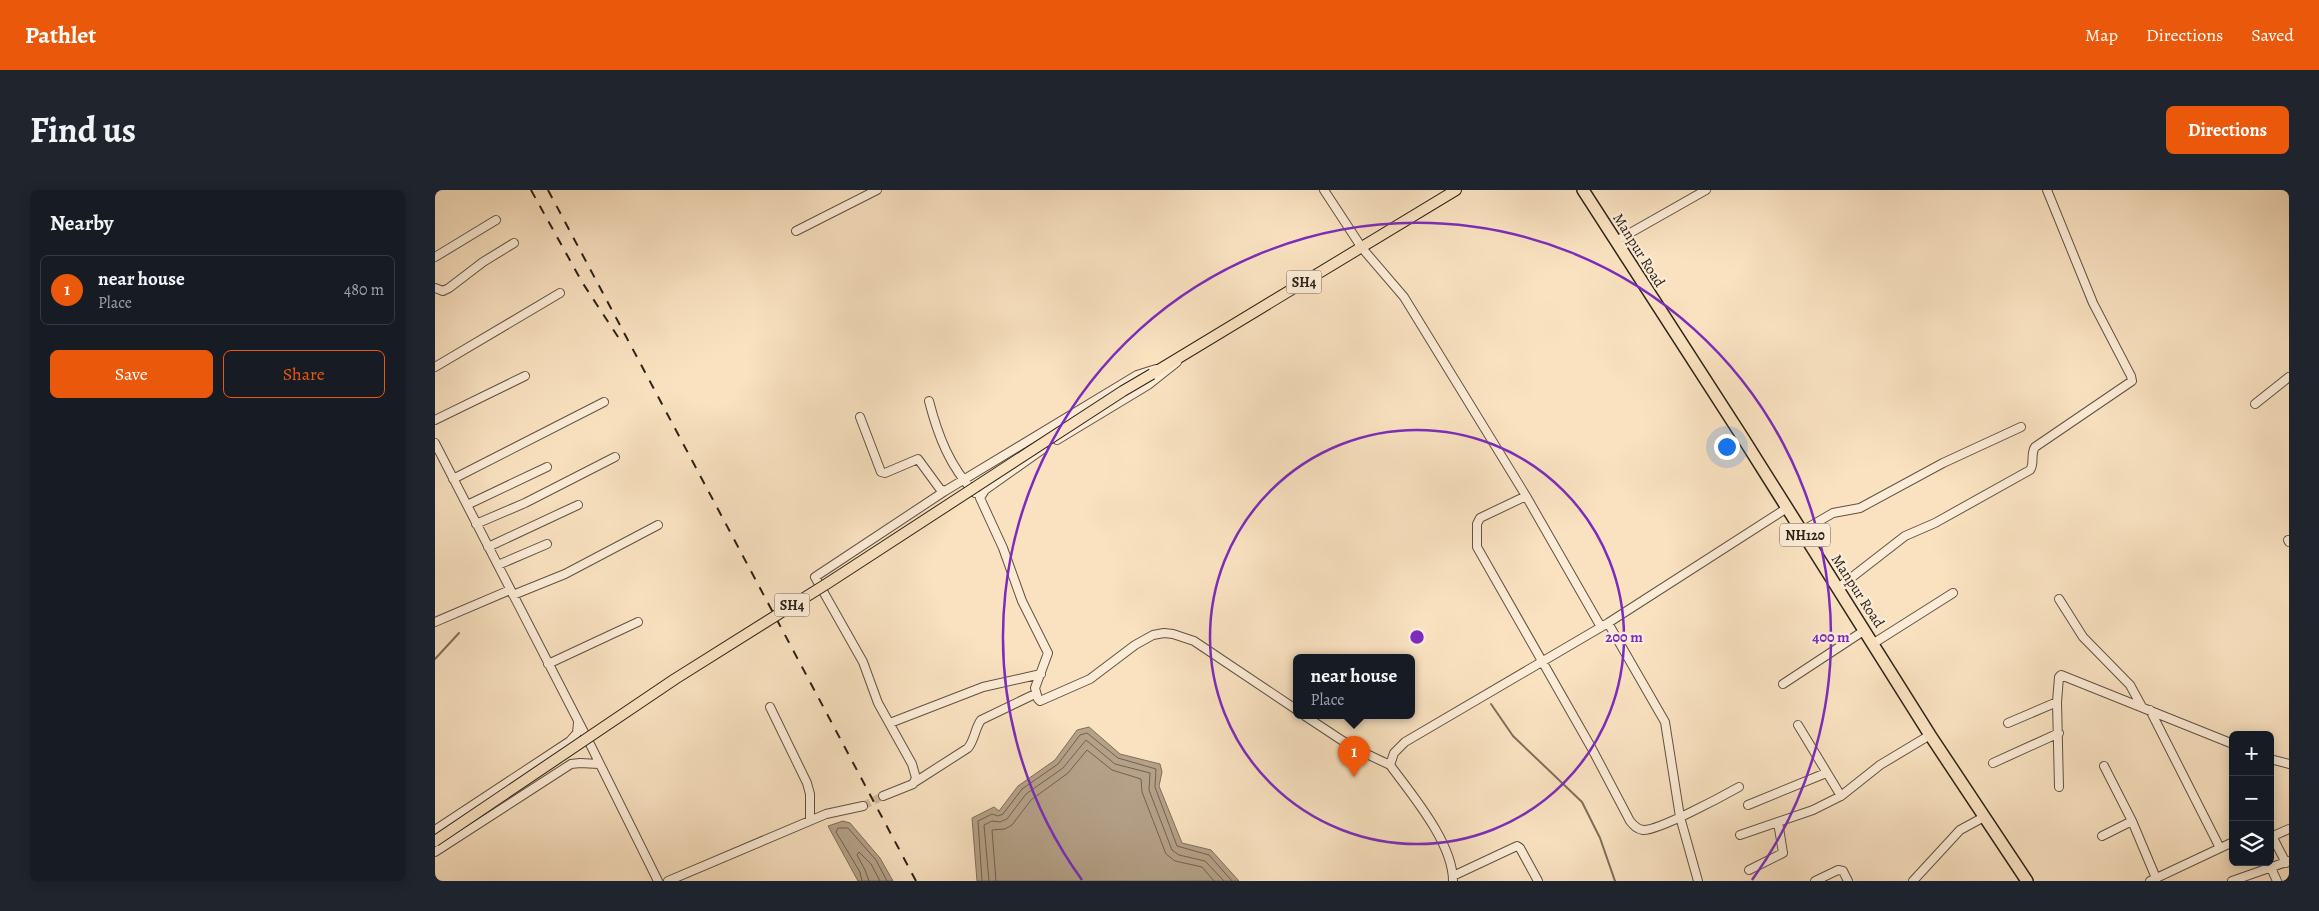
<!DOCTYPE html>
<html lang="en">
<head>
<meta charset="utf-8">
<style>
  body { margin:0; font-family:Alegreya,serif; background:#20242c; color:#f1f3f6 }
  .controls { position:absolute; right:15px; bottom:15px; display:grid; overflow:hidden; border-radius:8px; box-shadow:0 2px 12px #0003 }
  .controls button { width:45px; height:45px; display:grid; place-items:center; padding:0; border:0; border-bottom:1px solid #363941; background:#171b24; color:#f1f3f6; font:25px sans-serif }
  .you { position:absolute; left:1291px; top:256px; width:18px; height:18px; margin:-12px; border:4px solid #fff; border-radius:50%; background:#1a73e8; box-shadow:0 0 0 8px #1a73e833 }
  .badge { display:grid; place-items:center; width:32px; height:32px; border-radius:50%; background:#ea580c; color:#fff; font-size:16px; font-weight:700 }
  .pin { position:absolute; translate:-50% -41px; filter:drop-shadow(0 1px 2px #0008) }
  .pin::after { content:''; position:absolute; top:26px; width:18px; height:15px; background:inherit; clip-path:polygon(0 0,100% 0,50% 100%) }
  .popup { position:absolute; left:858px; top:464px; width:122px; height:65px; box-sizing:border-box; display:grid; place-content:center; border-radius:8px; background:#171b24; filter:drop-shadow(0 1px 4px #0005); font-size:16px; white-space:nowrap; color:#9ea1a6 }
  .popup b { font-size:19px; color:#f1f3f6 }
  .popup::after { content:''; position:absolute; left:50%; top:100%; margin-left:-10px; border:10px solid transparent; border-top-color:#171b24 }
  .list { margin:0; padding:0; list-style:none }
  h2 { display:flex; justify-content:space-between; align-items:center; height:65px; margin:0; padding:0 20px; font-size:21px }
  h2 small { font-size:16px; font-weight:400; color:#9ea1a6 }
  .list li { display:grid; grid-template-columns:32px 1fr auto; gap:15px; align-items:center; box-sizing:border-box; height:70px; margin:0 10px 10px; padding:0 10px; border:1px solid #363941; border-radius:8px }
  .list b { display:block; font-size:19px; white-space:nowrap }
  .list p { margin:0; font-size:16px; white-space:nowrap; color:#9ea1a6 }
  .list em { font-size:16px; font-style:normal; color:#9ea1a6 }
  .actions { display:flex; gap:10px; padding:15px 20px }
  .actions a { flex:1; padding:11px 0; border:1px solid #ea580c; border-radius:8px; text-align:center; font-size:18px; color:#ea580c }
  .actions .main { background:#ea580c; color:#fff }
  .icon { flex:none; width:28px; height:28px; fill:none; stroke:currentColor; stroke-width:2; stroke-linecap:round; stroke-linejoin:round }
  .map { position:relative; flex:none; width:1854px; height:691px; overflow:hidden; border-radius:8px }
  header { display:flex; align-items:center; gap:30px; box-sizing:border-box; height:70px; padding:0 25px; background:#ea580c; color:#fff }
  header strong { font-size:24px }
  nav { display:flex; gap:28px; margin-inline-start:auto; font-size:18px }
  .intro { display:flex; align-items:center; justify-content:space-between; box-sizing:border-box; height:120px; padding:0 30px }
  h1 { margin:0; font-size:35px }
  .button { padding:12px 22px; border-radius:8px; background:#ea580c; color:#fff; font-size:18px; font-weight:700 }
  main { display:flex; gap:30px; padding:0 30px }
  aside { flex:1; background:#171b24; border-radius:8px; box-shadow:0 2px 12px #0003 }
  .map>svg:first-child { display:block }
  .water { fill:#b4a188; stroke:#7e6f5b }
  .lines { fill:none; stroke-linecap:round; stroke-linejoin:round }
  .shore { stroke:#706250; stroke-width:1 }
  .stream { stroke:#7e6f5b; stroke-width:2 }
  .minor-tunnel { stroke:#d1bc9f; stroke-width:8; stroke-dasharray:8 4; stroke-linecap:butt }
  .minor-casing { stroke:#605342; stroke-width:10 }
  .major-casing { stroke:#2c2318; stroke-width:12 }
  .highway-casing { stroke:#2c2318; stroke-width:14 }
  .minor { stroke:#fcecd7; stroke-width:8 }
  .major { stroke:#fae2c1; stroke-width:10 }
  .highway { stroke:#fae2c1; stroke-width:11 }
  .rail { stroke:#2c2318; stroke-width:2; stroke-dasharray:9 9; stroke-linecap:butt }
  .major-bridge-casing { stroke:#2c2318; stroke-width:12; stroke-linecap:butt }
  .major-bridge { stroke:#fae2c1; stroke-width:10 }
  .ring { fill:none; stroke:#7b2cbf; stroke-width:2.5 }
  .labels { text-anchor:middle; stroke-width:4.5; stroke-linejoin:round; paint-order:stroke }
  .shield { fill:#fcecd7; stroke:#6a5f51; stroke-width:1 }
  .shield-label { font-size:14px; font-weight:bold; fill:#2c2318 }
  .street-label { font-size:15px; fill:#2c2318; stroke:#fcecd7 }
  .centre { fill:#7b2cbf; stroke:#fcecd7; stroke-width:2.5 }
  .ring-label { font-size:15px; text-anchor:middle; font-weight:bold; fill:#7b2cbf; stroke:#fcecd7; stroke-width:4.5; stroke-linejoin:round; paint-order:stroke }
</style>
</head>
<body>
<header>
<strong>Pathlet</strong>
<nav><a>Map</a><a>Directions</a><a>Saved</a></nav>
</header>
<div class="intro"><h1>Find us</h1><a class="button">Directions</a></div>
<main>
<aside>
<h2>Nearby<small></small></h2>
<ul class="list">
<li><span class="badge">1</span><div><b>near house</b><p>Place</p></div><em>480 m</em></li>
</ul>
<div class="actions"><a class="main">Save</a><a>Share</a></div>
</aside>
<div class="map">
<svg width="1854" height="691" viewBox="0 0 1854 691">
  <rect width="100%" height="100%" fill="#fae2c1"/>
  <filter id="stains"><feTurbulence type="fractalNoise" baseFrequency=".004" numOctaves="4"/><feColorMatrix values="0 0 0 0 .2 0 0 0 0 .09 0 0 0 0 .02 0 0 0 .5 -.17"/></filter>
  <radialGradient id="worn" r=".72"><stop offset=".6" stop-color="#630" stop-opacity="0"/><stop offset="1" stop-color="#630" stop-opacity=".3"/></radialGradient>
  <path class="water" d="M654,537l31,27 40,10 2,8 -3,14 23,57 29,7 28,31h-262l-5,-63 22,-11 5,4 19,-25 37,-26 22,-30z
    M408,631l7,2 30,35 13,23h-35l-30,-55z"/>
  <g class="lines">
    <path class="shore" d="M427,691l-2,-9 -24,-40 2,-4h10l28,32 11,21
      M434,691l-4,-11 -8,-15 2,-3 12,12 9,17
      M547,691l-4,-60 14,-7 6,2 5,-2 19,-25 36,-25 22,-29 7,-2 31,25 38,11 -1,18 22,59 32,9 23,26
      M554,691l-5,-56 8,-4 8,1 7,-3 19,-25 37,-26 23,-28 29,24 35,9 -1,17 23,60 7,5 26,6 19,20
      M561,691l-4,-51 13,-1 7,-4 19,-25 37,-27 19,-23 25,20 29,9 1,13 24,62 9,7 27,6 12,14"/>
    <path class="stream" d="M0,469l24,-26
      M1056,514l22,32 69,66 18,36 15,43"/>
    <path class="minor-tunnel" d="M428,616l20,-10"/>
    <g class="minor-casing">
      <path id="minor" d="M889,0l38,58 42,49 122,199 75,131
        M361,41l81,-41
        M1181,51l90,-51
        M0,67l61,-37
        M0,98l8,3 6,-3 34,-26 31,-19
        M0,177l125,-74
        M494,211c9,35 21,66 46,92
        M1820,214l34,-27
        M425,227l21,55 4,1 33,-14 22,30 5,2 192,-116 19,-6
        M0,230l90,-44
        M622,250l91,-55 29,-23
        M0,253l152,295 71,143
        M608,259l-58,41 -5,8 23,50 19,53 26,52 -13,35 3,11 2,2 50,-22 45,-34 18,-10 11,-2 9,1 21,7 103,69
        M18,289l151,-77
        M1091,306l-46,22 -3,6v23l114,200 39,74c4,5 7,8 13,9 15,1 80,-34 96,-43
        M32,315l80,-38
        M41,334l49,-21 90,-46
        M1367,341l31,-18 27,-5 83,-45 78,-36
        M1853,350l1,2
        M53,357l90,-42
        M63,375l49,-21
        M1403,398l67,-52 30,-13 95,-53c5,-7 0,-15 5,-23l97,-66 -1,-5 -38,-73 -46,-113
        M78,405l52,-21 93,-49
        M1624,409l24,38 47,48 12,22
        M0,432l75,-32
        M1173,433l57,99 15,95 18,64
        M1439,453l79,-50
        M113,474l90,-42
        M1348,494l82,-54
        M335,517l37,76 3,11v26
        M1715,520l70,138
        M870,526l47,31 38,18
        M455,533l93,-36 58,-13
        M1573,533l49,-21
        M1363,535l43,71
        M1835,569l19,5
        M1558,573l66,-30
        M1669,576l28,55 24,57
        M480,592l53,-34c7,-9 7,-20 13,-28l54,-26
        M1624,597l-2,-85 2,-25 2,-2 172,69
        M448,606l30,-12 3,-6 -4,-14 -34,-61 -15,-41 -48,-85 130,-86
        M1313,615l78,-32
        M0,640l135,-89 7,-8 1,-10
        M1835,642l16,31
        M1305,645l73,-25 28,-14 39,-31 50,-30
        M1667,646l30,-15
        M1838,646l16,-7
        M0,662l136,-88 9,-1 19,1
        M1836,678l6,13
        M1314,680l34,-17 -5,-31
        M1018,686l64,-30 3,2 18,33
        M233,691l158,-67 37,-8
        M1018,691c0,-38 -41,-86 -63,-116l4,-12 11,-11 203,-119 179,-115
        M1380,691l23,-11 5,1 5,10
        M1478,691l47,-51 24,-13
        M1715,691l83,-39
        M1797,691l57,-20"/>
    </g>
    <g class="major-casing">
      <path id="major" d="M717,184l304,-184"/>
    </g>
    <g class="highway-casing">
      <path id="highway" d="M1148,0l160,248 187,297 97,146"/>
    </g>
    <use href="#minor" class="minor"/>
    <use href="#major" class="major"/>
    <use href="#highway" class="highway"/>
    <path class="rail" d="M96,0l51,92 40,61
      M113,0l368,691"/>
    <g class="major-bridge-casing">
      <path id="major-bridge" d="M0,651l240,-162 153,-96 295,-192 29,-17"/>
    </g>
    <use href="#major-bridge" class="major-bridge"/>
  </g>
  <g class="ring">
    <circle cx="982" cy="447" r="207"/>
    <path d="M647 690A414 414 0 1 1 1317 690"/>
  </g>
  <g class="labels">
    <g class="shield">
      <rect x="851.5" y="80.5" width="35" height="23" rx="4"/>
      <rect x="1345" y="333.5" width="50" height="23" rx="4"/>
      <rect x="339.5" y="403.5" width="35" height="23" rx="4"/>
    </g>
    <g class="shield-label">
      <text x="869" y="97">SH4</text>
      <text x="1370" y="350">NH120</text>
      <text x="357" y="420">SH4</text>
    </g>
    <g class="street-label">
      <text transform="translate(1204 60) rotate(58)" y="5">Manpur Road</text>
      <text transform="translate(1423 401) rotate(57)" y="5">Manpur Road</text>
    </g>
  </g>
  <circle cx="982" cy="447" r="8" class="centre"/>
  <g class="ring-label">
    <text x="1189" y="452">200 m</text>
    <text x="1396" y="452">400 m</text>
  </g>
  <rect width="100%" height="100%" filter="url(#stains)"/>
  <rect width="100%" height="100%" fill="url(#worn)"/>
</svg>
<div class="controls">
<button>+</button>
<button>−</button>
<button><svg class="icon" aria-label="layers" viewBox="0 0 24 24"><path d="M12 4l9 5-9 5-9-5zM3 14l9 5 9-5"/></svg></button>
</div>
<div class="you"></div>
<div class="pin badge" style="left:919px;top:587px">1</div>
<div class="popup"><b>near house</b>Place</div>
</div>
</main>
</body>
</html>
